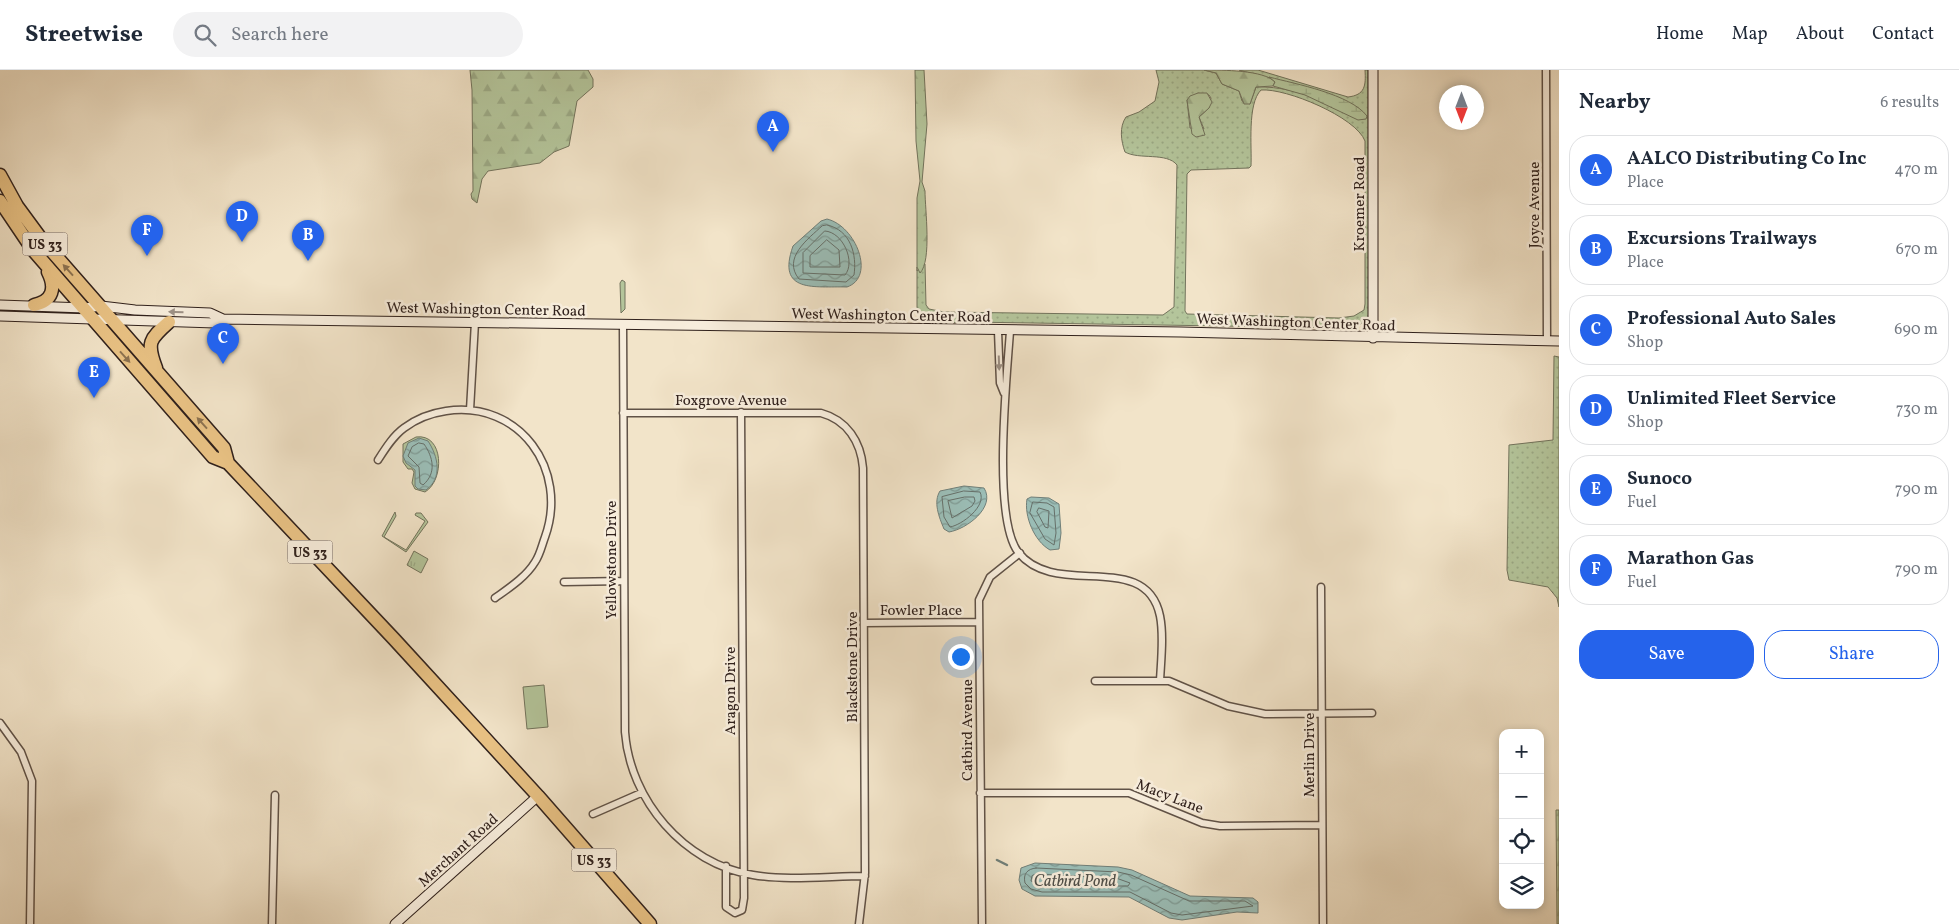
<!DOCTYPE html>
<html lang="en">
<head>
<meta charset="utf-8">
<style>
  body { margin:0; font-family:Vollkorn,serif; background:#f2f2f3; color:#1f2937 }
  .controls { position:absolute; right:15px; bottom:15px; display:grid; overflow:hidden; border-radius:10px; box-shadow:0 2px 8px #0003 }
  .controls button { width:45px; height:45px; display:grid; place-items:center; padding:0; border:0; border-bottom:1px solid #e0e1e3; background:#fff; color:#1f2937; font:25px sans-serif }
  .compass { position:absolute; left:1439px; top:15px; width:45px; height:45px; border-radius:50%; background:#fff; box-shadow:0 2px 8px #0003; rotate:180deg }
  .you { position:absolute; left:960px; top:586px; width:18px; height:18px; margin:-12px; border:4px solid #fff; border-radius:50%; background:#1a73e8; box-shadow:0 0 0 8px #1a73e833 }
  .badge { display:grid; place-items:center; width:32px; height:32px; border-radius:50%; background:#2563eb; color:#fff; font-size:16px; font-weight:700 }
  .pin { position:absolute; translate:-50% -41px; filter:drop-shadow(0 1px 2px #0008) }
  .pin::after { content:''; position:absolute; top:26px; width:18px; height:15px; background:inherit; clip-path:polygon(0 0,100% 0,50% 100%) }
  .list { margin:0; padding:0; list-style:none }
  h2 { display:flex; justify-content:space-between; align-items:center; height:65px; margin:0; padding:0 20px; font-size:21px }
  h2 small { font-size:16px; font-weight:400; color:#747a83 }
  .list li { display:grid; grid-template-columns:32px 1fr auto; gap:15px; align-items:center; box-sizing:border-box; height:70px; margin:0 10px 10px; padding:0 10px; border:1px solid #e0e1e3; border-radius:20px }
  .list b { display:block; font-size:19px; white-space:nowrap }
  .list p { margin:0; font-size:16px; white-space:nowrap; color:#747a83 }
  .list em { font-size:16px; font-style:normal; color:#747a83 }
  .actions { display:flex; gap:10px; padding:15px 20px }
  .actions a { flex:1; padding:11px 0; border:1px solid #2563eb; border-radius:20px; text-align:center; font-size:18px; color:#2563eb }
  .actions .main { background:#2563eb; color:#fff }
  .icon { flex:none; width:28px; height:28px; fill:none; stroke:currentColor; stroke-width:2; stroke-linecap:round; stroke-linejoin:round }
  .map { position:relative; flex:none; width:1559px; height:854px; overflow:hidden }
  header { display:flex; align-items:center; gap:30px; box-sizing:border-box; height:70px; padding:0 25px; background:#fff; border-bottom:1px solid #e0e1e3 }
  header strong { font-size:24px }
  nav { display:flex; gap:28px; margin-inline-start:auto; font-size:18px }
  .search { width:350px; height:45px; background:#f2f2f3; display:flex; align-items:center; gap:12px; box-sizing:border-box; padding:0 18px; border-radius:28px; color:#747a83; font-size:19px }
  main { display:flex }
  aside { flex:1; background:#fff }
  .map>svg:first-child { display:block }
  .grass { fill:url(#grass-dots); stroke:#72735c; fill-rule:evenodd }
  .forest { fill:url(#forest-firs); stroke:#72735c }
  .wetland { fill:url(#wetland-marsh); stroke:#72735c }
  .park { fill:url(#park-tufts); stroke:#72735c }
  .garden { fill:#b4c59b; stroke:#72735c }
  .water { fill:url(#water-waves); stroke:#707f79 }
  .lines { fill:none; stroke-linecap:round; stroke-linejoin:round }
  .shore { stroke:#66706a; stroke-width:1 }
  .stream { stroke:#707f79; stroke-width:2.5 }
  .street-casing { stroke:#605247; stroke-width:9 }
  .secondary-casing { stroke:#30211c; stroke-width:11 }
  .highway-casing { stroke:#30211c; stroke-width:15 }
  .street { stroke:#f7eddc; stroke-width:6 }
  .secondary { stroke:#f7eddc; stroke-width:9 }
  .highway { stroke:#e9c284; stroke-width:12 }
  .oneway { fill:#8c7250 }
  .oneway2 { fill:#9d9186 }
  .labels { text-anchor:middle; stroke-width:5; stroke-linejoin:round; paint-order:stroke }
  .shield { fill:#f7eddc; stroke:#6c5e56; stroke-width:1 }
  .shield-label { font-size:14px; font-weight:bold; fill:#30211c }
  .street-label { font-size:15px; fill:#30211c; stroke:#f7eddc }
  .water-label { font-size:16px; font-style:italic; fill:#50504a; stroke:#f7eddc }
</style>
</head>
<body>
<header>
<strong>Streetwise</strong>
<div class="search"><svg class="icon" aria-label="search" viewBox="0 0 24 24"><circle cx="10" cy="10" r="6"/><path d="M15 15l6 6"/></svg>Search here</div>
<nav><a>Home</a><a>Map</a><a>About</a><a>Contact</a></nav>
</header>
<main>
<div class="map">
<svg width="1559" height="854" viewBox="0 0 1559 854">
  <defs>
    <pattern id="grass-dots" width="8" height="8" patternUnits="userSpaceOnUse" patternTransform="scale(1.25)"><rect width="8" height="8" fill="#b4c59b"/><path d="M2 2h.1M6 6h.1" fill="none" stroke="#9ba985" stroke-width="1.8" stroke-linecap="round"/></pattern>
    <pattern id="forest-firs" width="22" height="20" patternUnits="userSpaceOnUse" patternTransform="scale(1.25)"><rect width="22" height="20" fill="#b4c59b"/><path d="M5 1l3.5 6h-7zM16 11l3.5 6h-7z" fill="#9ba985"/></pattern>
    <pattern id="wetland-marsh" width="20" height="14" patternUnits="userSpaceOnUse" patternTransform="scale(1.25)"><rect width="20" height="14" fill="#b4c59b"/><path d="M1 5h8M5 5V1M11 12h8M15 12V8" fill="none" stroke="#9ba985"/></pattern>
    <pattern id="park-tufts" width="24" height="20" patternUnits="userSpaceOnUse" patternTransform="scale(1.25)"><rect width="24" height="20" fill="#b4c59b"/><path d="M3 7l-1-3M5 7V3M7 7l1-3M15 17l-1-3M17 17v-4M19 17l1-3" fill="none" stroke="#9ba985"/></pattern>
    <pattern id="water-waves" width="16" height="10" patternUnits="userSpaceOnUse" patternTransform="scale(1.25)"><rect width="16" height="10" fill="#9bbeb7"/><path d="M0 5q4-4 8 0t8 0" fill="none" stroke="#7f9a94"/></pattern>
  </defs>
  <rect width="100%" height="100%" fill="#f2e4c9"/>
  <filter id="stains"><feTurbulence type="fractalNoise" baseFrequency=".004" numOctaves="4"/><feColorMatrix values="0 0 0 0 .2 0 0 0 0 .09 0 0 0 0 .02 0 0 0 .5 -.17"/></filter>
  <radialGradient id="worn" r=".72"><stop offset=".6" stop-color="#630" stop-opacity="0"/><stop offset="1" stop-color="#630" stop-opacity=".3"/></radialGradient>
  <path class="grass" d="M1156,0h48l12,3 6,11 17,7 3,10 8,3 6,-17c32,-1 60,10 87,25l-27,-21 -77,-21h19l90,27c17,-2 18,-11 17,-27h3l1,244c-5,10 -11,13 -21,14l-380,-6 -43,2 -1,-8 -6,-1 -1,-3v-45v4l8,-7 1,41 3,4 15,3 219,3 11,-8 3,-142c-10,-13 -38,-5 -52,-13 -4,-11 -6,-25 1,-35l13,-5 16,-11 4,-19zM1261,20c25,-2 95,27 104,51v163l-1,6 -10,6 -15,2 -152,-4 -2,-3 2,-137 4,-4 58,-2 2,-2c1,-19 -4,-62 10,-76zM1198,23l11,2 2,3 -2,10 -10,9 5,12 -14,-1 -3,-28z
    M1554,286l5,1v250l-2,-9 -9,-11 -39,-7 -2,-10 2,-125 44,-5z"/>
  <path class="forest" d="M470,0h118l5,9v8l-16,14 -8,45 -15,6 -14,11 -52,8 -6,8 -5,24 -5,-4 -1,-5 2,-3 -1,-101z
    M915,0h9l3,54 -5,58 3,9c0,18 7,70 -5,82l-3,-6v-69l3,-17 -4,-40z
    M1204,0c18,0 60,0 71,12l-2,4 -17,1 -6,17h-6l-5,-13 -17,-7 -6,-11z
    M1198,23h9l5,9 -3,6 -10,9 6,18 -9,2 -4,-3 -5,-34 3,-4z
    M1556,740h3v114h-2z"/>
  <path class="wetland" d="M1269,7c27,7 81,17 98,39l-1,3 -8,1 -53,-25 -32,-9 2,-4z"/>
  <path class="park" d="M414,481l14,8 -7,14 -14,-8z"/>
  <path class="garden" d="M622,210l3,2v27l-4,4 -1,-30z
    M416,367c28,-4 29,43 9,55l-10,-3 -3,-6 2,-11 -2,-3h-4l-5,-7v-18z
    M395,442l1,4 -12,21 22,13 19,-29 -10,-6 1,-2h5l7,9 -22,30 -24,-16z
    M544,615l4,42 -21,2 -4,-42z"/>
  <path class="water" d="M827,149c29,7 49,58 20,68 -32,-1 -71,7 -54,-41l28,-25z
    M419,368l9,3c10,15 15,37 -2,49l-8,-1 -3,-3v-16l-9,-7 -3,-7 5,-13z
    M964,416l20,2c12,19 -17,41 -35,44l-5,-3c-5,-12 -11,-27 -4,-38z
    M1031,427l18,1 10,6 2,29 -2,16 -9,1c-16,-9 -26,-34 -23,-51z
    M1035,793l83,4 14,3 58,26 63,2 5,4v11l-21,-1 -55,8 -13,-2 -40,-21 -94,-1 -13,-7 -3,-9 2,-12z"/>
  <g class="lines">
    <path class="shore" d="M827,155c24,5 30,30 27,50l-8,7 -47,-3c-17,-21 9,-40 23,-53z
      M825,161c18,1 31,31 20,44l-42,-2v-20z
      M827,170l12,10 1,17h-30v-11z
      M419,373l5,1c9,13 13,29 -1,41l-3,-2 -1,-16 -11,-11 4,-9z
      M964,421l16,1c7,14 -18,33 -30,35l-6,-10 -2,-20z
      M965,427h9l1,4 -3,5 -20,12 -4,-17z
      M1033,432l14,1 7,4 2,26 -2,12 -9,-6 -15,-26z
      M1039,438l10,3 -1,17 -3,-1 -8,-15z
      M1036,798l82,4 13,3 58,26h56l8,5 -71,9 -11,-2 -41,-21h-88l-11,-3 -6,-6c-2,-9 2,-14 11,-15z
      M1036,804l80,4 14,5 -2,3h-85l-12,-5 1,-5z"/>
    <path class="stream" d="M997,790l10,5"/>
    <g class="street-casing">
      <path id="street" d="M1546,0l1,271
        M623,255l2,407c5,68 59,132 128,143 33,6 78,1 112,1
        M998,261l2,52 4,10
        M1010,261c-3,45 -18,186 8,221 37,48 128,-4 142,64 4,20 1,44 0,65
        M470,340l5,-88
        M623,343h198c26,7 40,29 42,55l2,405 -6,51
        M378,390c7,-11 15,-24 26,-32 12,-9 28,-15 42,-17 74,-11 123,59 99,126 -3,8 -5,18 -10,25 -9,15 -26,26 -40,36
        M564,512l60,-1
        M1321,517l2,337
        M864,553l115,-1
        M1095,611h74l59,25 37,8 107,-1
        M0,653l21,29 11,29 -2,143
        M980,723h149l73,30 18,3 102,-1
        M593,744l48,-21
        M726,796v41l9,6 7,-3 2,-12 -3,-486
        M272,854l3,-129
        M982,854l-3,-324 11,-23 30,-24"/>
    </g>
    <g class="secondary-casing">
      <path id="secondary" d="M1373,0v268
        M0,235l85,3 16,-2 34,4 75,3 13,6
        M0,246l215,7 8,-4 958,13 378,9
        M395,854l143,-128"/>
    </g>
    <g class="highway-casing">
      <path id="highway" d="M0,105l17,31 25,34 182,208 4,15
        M0,131l33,49 180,207 15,6 166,176 144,157 112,128
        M34,235c19,-4 22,-17 14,-33
        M156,298c-10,-26 -6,-29 13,-46"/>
    </g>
    <use href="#street" class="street"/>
    <use href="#secondary" class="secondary"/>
    <use href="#highway" class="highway"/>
  </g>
  <defs><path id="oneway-solid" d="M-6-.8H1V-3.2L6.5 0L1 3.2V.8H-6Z" transform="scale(1.25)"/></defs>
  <g class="oneway">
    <use href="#oneway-solid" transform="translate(68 200) rotate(-132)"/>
    <use href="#oneway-solid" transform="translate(125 287) rotate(48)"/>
    <use href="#oneway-solid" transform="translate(202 353) rotate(-132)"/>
  </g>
  <g class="oneway2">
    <use href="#oneway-solid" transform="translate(176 242) rotate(-178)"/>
    <use href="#oneway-solid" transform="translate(999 293) rotate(88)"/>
  </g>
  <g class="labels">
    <g class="shield">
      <rect x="22.5" y="162.5" width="45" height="23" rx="4"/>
      <rect x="287.5" y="470.5" width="45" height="23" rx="4"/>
      <rect x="571.5" y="778.5" width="45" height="23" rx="4"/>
    </g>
    <g class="shield-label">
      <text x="45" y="179">US 33</text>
      <text x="310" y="487">US 33</text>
      <text x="594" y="795">US 33</text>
    </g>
    <g class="street-label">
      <text transform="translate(1359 134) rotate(-90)" y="5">Kroemer Road</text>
      <text transform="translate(1534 135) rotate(-90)" y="5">Joyce Avenue</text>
      <text transform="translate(486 239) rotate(1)" y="5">West Washington Center Road</text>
      <text transform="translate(891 245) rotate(1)" y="5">West Washington Center Road</text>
      <text transform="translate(1296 252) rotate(2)" y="5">West Washington Center Road</text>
      <text x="731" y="335">Foxgrove Avenue</text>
      <text transform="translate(611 490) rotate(-90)" y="5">Yellowstone Drive</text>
      <text x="921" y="545">Fowler Place</text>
      <text transform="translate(852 597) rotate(-90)" y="5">Blackstone Drive</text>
      <text transform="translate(730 621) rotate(-90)" y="5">Aragon Drive</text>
      <text transform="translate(967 660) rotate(-90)" y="5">Catbird Avenue</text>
      <text transform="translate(1309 685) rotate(-90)" y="5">Merlin Drive</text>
      <text transform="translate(1170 726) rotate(21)" y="5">Macy Lane</text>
      <text transform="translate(458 780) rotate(-42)" y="5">Merchant Road</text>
    </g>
    <g class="water-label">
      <text x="1075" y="816">Catbird Pond</text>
    </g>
  </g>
  <rect width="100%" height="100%" filter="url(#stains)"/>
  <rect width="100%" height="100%" fill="url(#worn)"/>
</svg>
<div class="controls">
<button>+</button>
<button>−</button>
<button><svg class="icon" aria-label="locate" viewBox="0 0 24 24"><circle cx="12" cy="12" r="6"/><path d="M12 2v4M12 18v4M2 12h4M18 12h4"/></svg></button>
<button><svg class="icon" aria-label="layers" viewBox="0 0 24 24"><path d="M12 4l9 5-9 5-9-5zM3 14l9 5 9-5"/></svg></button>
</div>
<svg class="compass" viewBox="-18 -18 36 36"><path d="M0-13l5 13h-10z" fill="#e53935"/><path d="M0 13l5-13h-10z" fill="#747a83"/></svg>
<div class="you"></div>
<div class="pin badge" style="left:773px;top:82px">A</div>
<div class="pin badge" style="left:308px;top:191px">B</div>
<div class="pin badge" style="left:223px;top:294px">C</div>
<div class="pin badge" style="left:242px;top:172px">D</div>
<div class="pin badge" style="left:94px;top:328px">E</div>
<div class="pin badge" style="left:147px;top:186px">F</div>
</div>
<aside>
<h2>Nearby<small>6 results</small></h2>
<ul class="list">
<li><span class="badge">A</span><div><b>AALCO Distributing Co Inc</b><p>Place</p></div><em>470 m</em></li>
<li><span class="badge">B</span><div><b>Excursions Trailways</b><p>Place</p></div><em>670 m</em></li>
<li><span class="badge">C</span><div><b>Professional Auto Sales</b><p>Shop</p></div><em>690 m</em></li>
<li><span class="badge">D</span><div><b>Unlimited Fleet Service</b><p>Shop</p></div><em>730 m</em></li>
<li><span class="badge">E</span><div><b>Sunoco</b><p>Fuel</p></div><em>790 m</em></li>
<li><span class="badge">F</span><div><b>Marathon Gas</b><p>Fuel</p></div><em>790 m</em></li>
</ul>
<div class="actions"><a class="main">Save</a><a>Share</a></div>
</aside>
</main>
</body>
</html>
